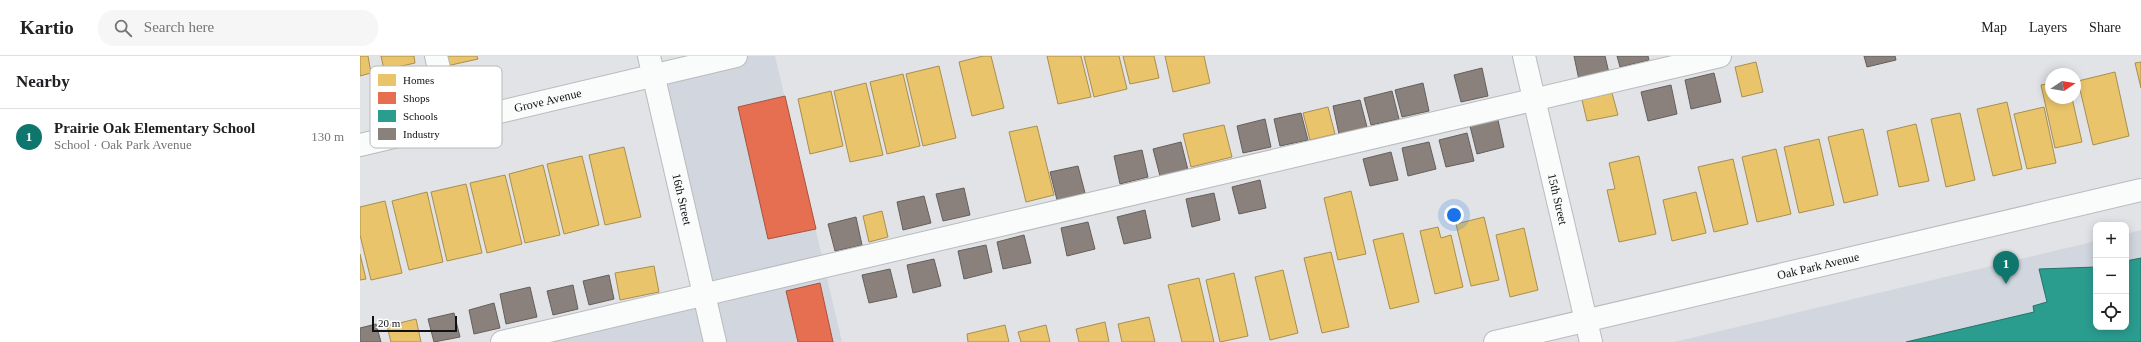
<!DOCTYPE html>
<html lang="en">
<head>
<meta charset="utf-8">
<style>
  body { margin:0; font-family:"Times New Roman",serif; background:#f6f6f6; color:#202124 }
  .controls { position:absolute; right:12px; bottom:12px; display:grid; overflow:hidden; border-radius:8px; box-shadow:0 2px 10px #0003 }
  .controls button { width:36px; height:36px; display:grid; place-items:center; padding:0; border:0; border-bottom:1px solid #e0e0e0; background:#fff; color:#202124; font:20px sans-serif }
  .compass { position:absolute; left:1685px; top:12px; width:36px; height:36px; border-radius:50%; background:#fff; box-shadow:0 2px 10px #0003; rotate:78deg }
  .scale { position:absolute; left:12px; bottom:10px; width:85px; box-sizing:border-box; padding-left:4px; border:2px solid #101113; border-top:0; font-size:11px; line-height:14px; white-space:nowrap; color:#101113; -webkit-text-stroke:3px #fff; paint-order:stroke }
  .you { position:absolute; left:1094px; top:159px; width:14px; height:14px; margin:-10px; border:3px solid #fff; border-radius:50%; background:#1a73e8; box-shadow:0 0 0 6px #1a73e833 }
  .badge { display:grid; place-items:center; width:26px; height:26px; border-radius:50%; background:#0f766e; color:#fff; font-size:13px; font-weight:700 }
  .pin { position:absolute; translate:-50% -33px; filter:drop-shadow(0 1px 2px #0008) }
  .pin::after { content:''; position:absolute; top:21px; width:14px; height:12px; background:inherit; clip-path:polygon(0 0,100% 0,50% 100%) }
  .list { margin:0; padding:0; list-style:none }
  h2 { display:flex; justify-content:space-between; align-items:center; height:52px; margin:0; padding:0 16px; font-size:17px }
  h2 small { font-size:13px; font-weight:400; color:#757577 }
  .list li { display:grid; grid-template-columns:26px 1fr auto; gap:12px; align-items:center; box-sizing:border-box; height:56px; padding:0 16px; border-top:1px solid #e0e0e0 }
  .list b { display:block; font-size:15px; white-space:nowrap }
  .list p { margin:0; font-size:13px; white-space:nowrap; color:#757577 }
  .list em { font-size:13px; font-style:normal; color:#757577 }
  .icon { flex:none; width:22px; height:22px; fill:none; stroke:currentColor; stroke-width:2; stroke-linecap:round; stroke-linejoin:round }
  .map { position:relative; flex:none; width:1781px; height:286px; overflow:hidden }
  header { display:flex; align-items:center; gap:24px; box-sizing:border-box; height:56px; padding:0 20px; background:#fff; border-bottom:1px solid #e0e0e0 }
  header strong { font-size:19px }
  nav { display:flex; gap:22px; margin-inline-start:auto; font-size:14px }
  .search { width:280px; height:36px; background:#f6f6f6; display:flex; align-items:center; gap:10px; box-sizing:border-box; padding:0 14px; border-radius:16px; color:#757577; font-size:15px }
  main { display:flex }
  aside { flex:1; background:#fff }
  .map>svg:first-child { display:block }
  .built { fill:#d2d7df }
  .homes { fill:#e9c46a; stroke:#a88e50 }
  .shops { fill:#e76f51; stroke:#a6533e }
  .schools { fill:#2a9d8f; stroke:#22736a }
  .industry { fill:#8a817c; stroke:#655f5c }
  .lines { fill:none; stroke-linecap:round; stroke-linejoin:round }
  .minor-casing { stroke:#b9bbbd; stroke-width:24 }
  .minor { stroke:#fafbfb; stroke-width:22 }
  .labels { text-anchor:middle; stroke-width:4; stroke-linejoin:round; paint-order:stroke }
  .street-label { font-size:12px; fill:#101113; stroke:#fff }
  .key { fill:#fff; stroke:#b7b8b8; stroke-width:1 }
  .key-label { font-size:11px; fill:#101113 }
</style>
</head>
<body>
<header>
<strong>Kartio</strong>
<div class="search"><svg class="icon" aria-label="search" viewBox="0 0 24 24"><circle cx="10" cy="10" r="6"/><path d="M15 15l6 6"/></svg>Search here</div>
<nav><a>Map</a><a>Layers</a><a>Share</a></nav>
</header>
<main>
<aside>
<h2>Nearby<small></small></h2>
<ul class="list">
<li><span class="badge">1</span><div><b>Prairie Oak Elementary School</b><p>School · Oak Park Avenue</p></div><em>130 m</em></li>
</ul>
</aside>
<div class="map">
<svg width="1781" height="286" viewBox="0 0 1781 286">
  <rect width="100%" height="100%" fill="#e1e3e6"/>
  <path class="built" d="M349,0h66l67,286h-334l190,-52 -51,-218z
    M1781,174v112h-467l422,-101v86h30v-93z"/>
  <path class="homes" d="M0,0h8l3,17 -11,3z
    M21,0h33l1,7 -31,7z
    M80,0h37l1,3 -36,8z
    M623,0h8l13,52 -32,8 -13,-54z
    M687,0h34l10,41 -33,7z
    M724,0h35l8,33 -33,8z
    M763,0h31l5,22 -29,6z
    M805,0h39l6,27 -37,9z
    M1396,6l7,30 -21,5 -7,-30z
    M1781,6v26l-6,-25z
    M579,10l17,72 -33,8 -17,-72z
    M1755,16l14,64 -36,9 -15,-64z
    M543,18l17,72 -33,8 -17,-72z
    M506,27l17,72 -33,7 -16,-71z
    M1691,27v15h21l10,44 -27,6 -14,-63z
    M471,35l12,55 -33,8 -12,-55z
    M1252,37l6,22 -31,6 -5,-21z
    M1647,46l15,67 -29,7 -16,-67z
    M968,51l7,27 -25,6 -7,-27z
    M1684,51l12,56 -29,6 -13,-55z
    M1600,57l15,67 -29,7 -15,-68z
    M1556,68l13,57 -30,6 -12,-56z
    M864,69l8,32 -41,10 -8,-33z
    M677,70l17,69 -28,7 -17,-70z
    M1503,73l15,66 -34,8 -16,-66z
    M1459,83l15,66 -35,8 -15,-66z
    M264,91l17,70 -36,8 -16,-70z
    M1416,93l15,65 -34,8 -15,-65z
    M222,100l17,69 -35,9 -17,-70z
    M1279,100l17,78 -37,8 -12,-52 8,-1 -6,-26z
    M1373,103l15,65 -34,8 -16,-65z
    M183,109l17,70 -35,8 -16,-69z
    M145,119l17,69 -35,9 -17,-70z
    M106,128l16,69 -35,8 -16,-69z
    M991,135l15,63 -28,6 -14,-62z
    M67,136l16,70 -34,8 -17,-69z
    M1336,136l10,41 -34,8 -9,-41z
    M25,145l17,72 -31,7 -11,-45v-28z
    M522,155l6,26 -19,5 -6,-26z
    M1124,161l15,63 -28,6 -15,-62z
    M1078,171l3,11 10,-3 12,52 -28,7 -15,-63z
    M1164,172l14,62 -28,7 -14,-62z
    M1043,177l16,69 -29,7 -17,-69z
    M971,196l18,75 -27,6 -18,-75z
    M0,198l6,25 -6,1z
    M294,210l5,26 -39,8 -5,-27z
    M923,214l15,63 -28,7 -15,-63z
    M874,217l14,63 -28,6 -14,-62z
    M839,222l15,64h-32l-14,-57z
    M789,261l6,25h-33l-4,-18z
    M56,263l5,23h-30l-4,-16z
    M745,266l4,20h-30l-3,-13z
    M645,269l4,17h-41l-1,-8z
    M686,269l4,17h-29l-3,-10z"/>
  <path class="shops" d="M425,40l31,133 -48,10 -30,-132z
    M460,227l13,59h-35l-12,-51z"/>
  <path class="schools" d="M1781,202v84h-235l128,-30 -1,-6 14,-4 -8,-33 57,-2v60h30v-66z"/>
  <path class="industry" d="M1214,0h31l4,17 -30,7z
    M1257,0h31l1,4 -29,7z
    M1504,0h31l1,4 -29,7z
    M1122,12l6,28 -27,6 -7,-27z
    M1354,17l7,29 -30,7 -6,-29z
    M1063,27l6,28 -27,6 -7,-27z
    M1311,29l6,29 -29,7 -7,-29z
    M1032,35l7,28 -28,6 -7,-27z
    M1000,44l7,27 -28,7 -6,-28z
    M941,57l7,27 -28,6 -6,-27z
    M905,63l6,28 -28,6 -6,-27z
    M1138,64l6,27 -27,7 -7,-28z
    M1107,77l7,28 -28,6 -7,-27z
    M821,86l7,28 -28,6 -7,-27z
    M1069,86l7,27 -28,7 -6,-28z
    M782,94l6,27 -28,7 -6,-28z
    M1031,96l7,28 -28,6 -7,-27z
    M718,110l7,27 -28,7 -7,-28z
    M900,124l6,28 -27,6 -7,-27z
    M604,132l6,27 -27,6 -7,-27z
    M854,137l6,27 -28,7 -6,-28z
    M564,140l7,27 -28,7 -6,-28z
    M785,154l6,28 -27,6 -7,-27z
    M496,161l6,28 -27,6 -7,-27z
    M728,166l7,27 -28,7 -6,-28z
    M664,179l7,28 -28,6 -6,-27z
    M626,189l6,27 -28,7 -6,-28z
    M574,203l7,27 -28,7 -6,-28z
    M530,213l7,28 -28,6 -7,-28z
    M249,219l5,24 -25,6 -6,-24z
    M213,229l5,24 -25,6 -6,-24z
    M170,231l7,30 -31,7 -6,-30z
    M134,247l6,25 -26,6 -5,-24z
    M94,257l6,24 -26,5 -6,-23z
    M16,268l5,18h-21v-14z"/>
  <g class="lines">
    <g class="minor-casing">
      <g id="minor">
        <path d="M76,0l16,68"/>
        <path id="s1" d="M289,0l66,286"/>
        <path id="s2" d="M1164,0l67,286"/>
        <path id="s3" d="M0,89l376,-89"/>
        <path d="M142,286l1218,-286"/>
        <path id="s4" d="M1135,286l646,-152"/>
      </g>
    </g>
    <use href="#minor" class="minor"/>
  </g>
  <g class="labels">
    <g class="street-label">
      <text dy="4" stroke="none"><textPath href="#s3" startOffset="193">Grove Avenue</textPath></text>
      <text dy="4" stroke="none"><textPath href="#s1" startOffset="147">16th Street</textPath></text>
      <text dy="4" stroke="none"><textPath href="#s2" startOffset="147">15th Street</textPath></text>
      <text dy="4" stroke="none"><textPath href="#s4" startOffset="332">Oak Park Avenue</textPath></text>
    </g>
  </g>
  <rect x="10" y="10" width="132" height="82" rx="6" class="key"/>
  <rect x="18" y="18" width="18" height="12" fill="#e9c46a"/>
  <rect x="18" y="36" width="18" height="12" fill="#e76f51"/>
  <rect x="18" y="54" width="18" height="12" fill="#2a9d8f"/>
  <rect x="18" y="72" width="18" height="12" fill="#8a817c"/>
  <g class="key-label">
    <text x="43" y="28">Homes</text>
    <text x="43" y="46">Shops</text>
    <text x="43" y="64">Schools</text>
    <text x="43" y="82">Industry</text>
  </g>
</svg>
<div class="controls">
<button>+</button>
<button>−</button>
<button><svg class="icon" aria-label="locate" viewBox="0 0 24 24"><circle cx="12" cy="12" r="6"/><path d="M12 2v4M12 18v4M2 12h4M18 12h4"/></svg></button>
</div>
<svg class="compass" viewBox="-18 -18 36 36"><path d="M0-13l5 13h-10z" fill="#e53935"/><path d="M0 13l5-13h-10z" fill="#757577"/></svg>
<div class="scale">20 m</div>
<div class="you"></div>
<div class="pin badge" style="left:1646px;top:228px">1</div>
</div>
</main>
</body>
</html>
